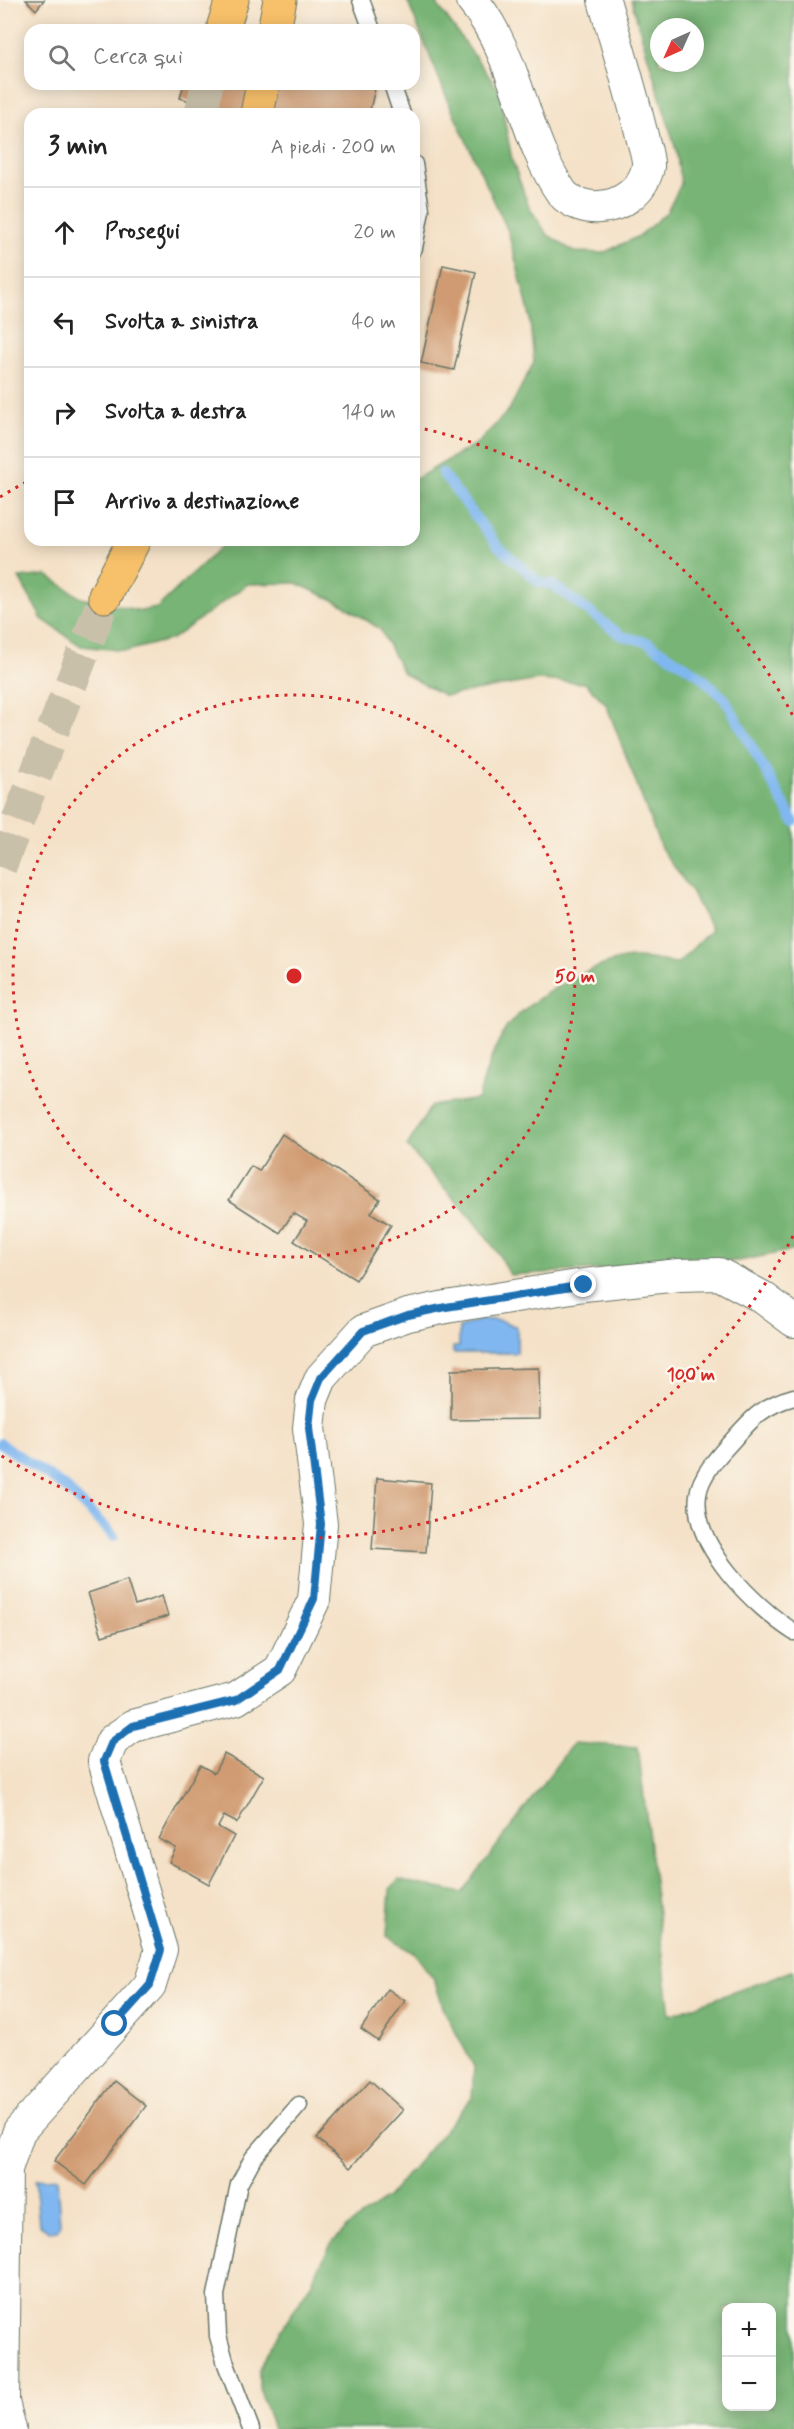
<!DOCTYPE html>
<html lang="it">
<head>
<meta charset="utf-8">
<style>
  body { margin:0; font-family:Mynerve,sans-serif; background:#f2f2f2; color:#222 }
  .controls { position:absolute; right:18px; bottom:18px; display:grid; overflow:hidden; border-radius:12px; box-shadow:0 3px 15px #0003 }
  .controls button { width:54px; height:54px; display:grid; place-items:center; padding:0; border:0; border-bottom:2px solid #e0e0e0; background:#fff; color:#222; font:30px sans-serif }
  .compass { position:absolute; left:650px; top:18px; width:54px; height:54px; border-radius:50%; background:#fff; box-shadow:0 3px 15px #0003; rotate:225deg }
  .stop { position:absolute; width:18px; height:18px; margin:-14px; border:4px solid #1f6fb2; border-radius:50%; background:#fff }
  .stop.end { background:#1f6fb2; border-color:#fff; box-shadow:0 2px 6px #0008 }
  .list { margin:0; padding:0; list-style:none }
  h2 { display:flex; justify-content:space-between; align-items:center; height:78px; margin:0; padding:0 24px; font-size:26px }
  h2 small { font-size:20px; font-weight:400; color:#767676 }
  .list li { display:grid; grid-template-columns:39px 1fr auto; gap:18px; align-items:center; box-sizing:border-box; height:90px; padding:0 24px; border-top:2px solid #e0e0e0 }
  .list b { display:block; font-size:22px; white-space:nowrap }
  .list em { font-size:20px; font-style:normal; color:#767676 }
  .icon { flex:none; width:33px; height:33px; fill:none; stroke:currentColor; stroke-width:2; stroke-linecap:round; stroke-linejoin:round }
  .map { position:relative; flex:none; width:794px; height:2429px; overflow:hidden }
  .search { position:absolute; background:#fff; box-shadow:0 3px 15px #0003; left:24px; top:24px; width:396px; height:66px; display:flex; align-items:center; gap:15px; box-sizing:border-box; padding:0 21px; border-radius:18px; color:#767676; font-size:22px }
  .panel { position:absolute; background:#fff; box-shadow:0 3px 15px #0003; left:24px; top:108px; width:396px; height:438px; border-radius:18px }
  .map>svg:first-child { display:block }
  .forest { fill:#77b474; stroke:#4b7854; stroke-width:1.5; fill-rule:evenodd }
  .water { fill:#80b7f0; stroke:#507a92; stroke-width:1.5 }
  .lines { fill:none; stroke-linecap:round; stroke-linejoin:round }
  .stream { stroke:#80b7f0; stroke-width:10 }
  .building { fill:#d09b72 }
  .highway-tunnel { stroke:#c9c0aa; stroke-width:33; stroke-dasharray:33 16; stroke-linecap:butt }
  .lane-casing { stroke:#6a7667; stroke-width:19 }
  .street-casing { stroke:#6a7667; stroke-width:34 }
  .highway-casing { stroke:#6a7667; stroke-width:35 }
  .lane { stroke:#fff; stroke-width:16 }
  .street { stroke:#fff; stroke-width:32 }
  .highway { stroke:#f7c06b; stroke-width:33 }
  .route { stroke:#1f6fb2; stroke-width:8 }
  .ring { fill:none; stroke:#d62828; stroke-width:3; stroke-dasharray:3 6 }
  .centre { fill:#d62828; stroke:#fbf7ec; stroke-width:3 }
  .ring-label { font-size:18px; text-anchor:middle; font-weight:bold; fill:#d62828; stroke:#fbf7ec; stroke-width:5; stroke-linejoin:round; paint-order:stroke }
</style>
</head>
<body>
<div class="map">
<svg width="794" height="2429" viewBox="0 0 794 2429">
  <rect width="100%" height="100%" fill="#fbf7ec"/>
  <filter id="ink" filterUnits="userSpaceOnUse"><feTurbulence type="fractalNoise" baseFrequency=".0167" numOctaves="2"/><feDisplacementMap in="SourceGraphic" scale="12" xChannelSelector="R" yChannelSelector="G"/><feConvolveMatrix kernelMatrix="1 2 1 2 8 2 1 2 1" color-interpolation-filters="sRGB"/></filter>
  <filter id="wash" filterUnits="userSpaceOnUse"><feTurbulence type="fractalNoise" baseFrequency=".008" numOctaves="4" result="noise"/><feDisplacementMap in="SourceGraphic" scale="24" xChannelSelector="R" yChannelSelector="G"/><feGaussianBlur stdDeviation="1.35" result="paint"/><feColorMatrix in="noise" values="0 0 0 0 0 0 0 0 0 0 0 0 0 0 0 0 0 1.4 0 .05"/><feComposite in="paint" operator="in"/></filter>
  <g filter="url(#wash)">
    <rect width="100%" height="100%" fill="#f4e1c7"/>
    <path class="forest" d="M407,0h27l65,90 13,70 17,47 18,27 27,18 29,1 36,-17 28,-24 14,-28 -5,-34 -45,-150h163v1250l-55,11 -229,14c-24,-50 -68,-86 -103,-129l24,-40 47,-7c7,-24 14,-48 27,-69 18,-29 93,-70 127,-72 14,-1 32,4 46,5l33,-33 -22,-42 -28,-40 -55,-144 -21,-21 -47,-3 -93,16 -42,-23 -23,-44 -40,-26 -44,-20 -48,1 -76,55 -45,12 -46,-5 -39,-27 -23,-41 28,-3 34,23 60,13 16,-3 71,-68h186v-60l65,-38 30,-32 25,-48 -5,-50 -21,-81 -57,-123zM659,27h36v36h-36z
      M573,1743l65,4 32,268 124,-45v459h-521l-14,-41v-16l9,-21 42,-66 21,-41 16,-17 41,-30 84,-99 2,-31 -30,-57 -10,-31 -19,-25 -28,-18 3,-47 9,-9 63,13zM726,2308h46v98h-46z"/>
    <path class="water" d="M482,1319l20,2 15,6v26h-64v-6h6v-19z
      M57,2178l3,48 -3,4 -8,1 -10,-7 -4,-44z"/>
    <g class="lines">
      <path class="stream" d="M442,473l56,73 41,36 14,3 69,51 25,6 51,32 27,25 69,123
        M0,1443l66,45 48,48"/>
    </g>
    <g id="blocks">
      <path class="building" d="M26,0h18l-8,10z
        M184,84h192l-7,30h-136l-53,-16z
        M443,265l33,7 -22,98 -33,-7z
        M282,1134l98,65 -9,14 20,12 -35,55 -62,-39 13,-20 -14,-8 -13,20 -51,-33 22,-34 8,5z
        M539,1368l1,51 -89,1v-50z
        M377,1478l54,5 -5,69 -54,-3z
        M127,1580l8,25 27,-9 6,20 -66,20 -14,-43z
        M224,1754l40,22 -27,47 -13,-7 -6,11 16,9 -25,48 -40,-22 7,-14 -17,-9 41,-74 14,8z
        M388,1989l17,12 -27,40 -17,-12z
        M370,2080l33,30 -53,58 -33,-30z
        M114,2081l32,25 -60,79 -32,-24z"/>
    </g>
  </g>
  <g filter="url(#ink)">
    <use href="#blocks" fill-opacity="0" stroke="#6a7667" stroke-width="1.5"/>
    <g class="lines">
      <path class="highway-tunnel" d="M201,114l6,-30
        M0,867l105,-271"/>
      <g class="lane-casing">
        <path id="lane" d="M361,0l11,30
          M392,84l10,30
          M414,164l7,46 -7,38
          M794,1397c-30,8 -42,21 -62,44 -13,14 -32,35 -34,54 -7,50 57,112 96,137
          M251,2429l-25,-65 -8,-28 -2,-41 23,-111 14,-26 46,-53"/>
      </g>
      <g class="street-casing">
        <path id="street" d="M472,0c46,55 51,138 90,193 8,10 25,15 37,14 23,-1 44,-17 49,-40 1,-9 -4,-22 -6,-31 -11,-46 -25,-91 -38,-136
          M10,2429l-7,-27 3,-233 13,-38 131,-146 11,-35 -57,-189 8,-20 21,-15 103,-27 44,-29 34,-70 7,-76 -12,-96 3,-28 9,-22 42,-47 45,-16 38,-8 138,-22 95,-10 40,-1 43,23 32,24"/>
      </g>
      <g class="highway-casing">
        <path id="highway" d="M224,25l8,-25
          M274,30l6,-30
          M257,114l6,-30
          M105,596l29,-56"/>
      </g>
      <use href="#lane" class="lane"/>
      <use href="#street" class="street"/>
      <use href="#highway" class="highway"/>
    </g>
  </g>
  <g class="lines" filter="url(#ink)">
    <path class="route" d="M115,2024l35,-39 11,-35 -57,-189 8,-19 21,-16 103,-26 44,-30 34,-71 7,-75 -12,-96 3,-28 9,-22 42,-47 45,-16 38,-8 138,-22"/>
  </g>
  <g class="ring">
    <circle cx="294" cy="976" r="281"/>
    <path d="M793 1236A562 562 0 0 1 0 1455M0 497A562 562 0 0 1 26 482M416 427A562 562 0 0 1 793 716"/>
  </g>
  <circle cx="294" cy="976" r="9" class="centre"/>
  <g class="ring-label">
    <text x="575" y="982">50 m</text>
    <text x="691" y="1380">100 m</text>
  </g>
</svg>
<div class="controls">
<button>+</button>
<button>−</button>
</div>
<svg class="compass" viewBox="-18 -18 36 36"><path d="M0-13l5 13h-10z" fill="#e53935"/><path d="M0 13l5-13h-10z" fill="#767676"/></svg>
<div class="stop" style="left:115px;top:2024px"></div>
<div class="stop end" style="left:584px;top:1285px"></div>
<div class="search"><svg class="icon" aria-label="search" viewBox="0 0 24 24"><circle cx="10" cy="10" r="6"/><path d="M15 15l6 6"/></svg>Cerca qui</div>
<section class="panel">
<h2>3 min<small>A piedi · 200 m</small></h2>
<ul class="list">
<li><svg class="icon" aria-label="ahead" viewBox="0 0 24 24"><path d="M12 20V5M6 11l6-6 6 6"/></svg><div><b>Prosegui</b></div><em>20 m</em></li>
<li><svg class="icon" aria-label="left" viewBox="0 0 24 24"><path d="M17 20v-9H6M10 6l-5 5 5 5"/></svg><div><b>Svolta a sinistra</b></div><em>40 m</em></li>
<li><svg class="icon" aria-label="right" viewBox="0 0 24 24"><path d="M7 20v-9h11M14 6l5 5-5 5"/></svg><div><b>Svolta a destra</b></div><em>140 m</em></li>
<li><svg class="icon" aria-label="arrive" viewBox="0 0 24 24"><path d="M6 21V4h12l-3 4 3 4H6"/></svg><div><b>Arrivo a destinazione</b></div></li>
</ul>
</section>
</div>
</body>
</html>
